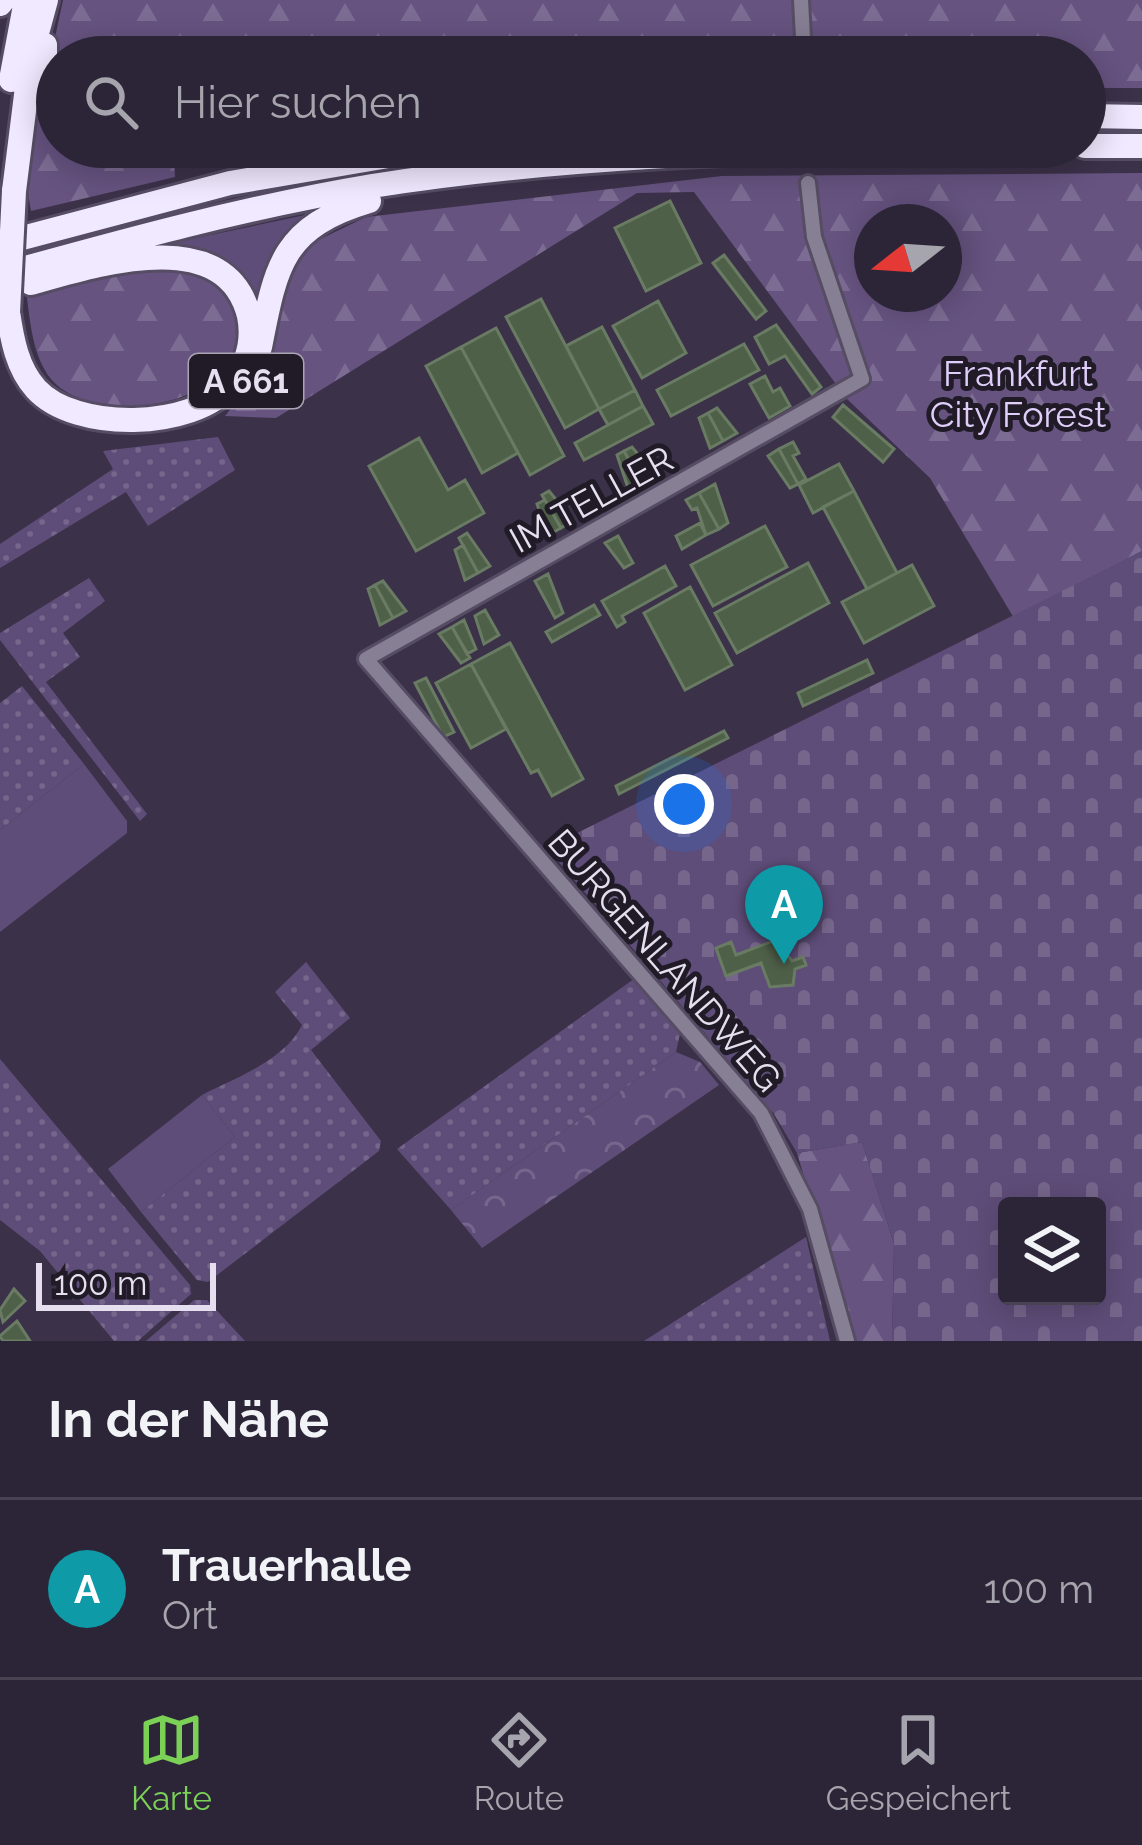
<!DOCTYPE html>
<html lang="de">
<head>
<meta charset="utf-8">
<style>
  body { margin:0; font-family:Raleway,sans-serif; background:#342d3f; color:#f1f3f6 }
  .controls { position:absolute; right:36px; bottom:36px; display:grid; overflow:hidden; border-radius:12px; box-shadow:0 6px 30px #0003 }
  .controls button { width:108px; height:108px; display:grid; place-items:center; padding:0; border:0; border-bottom:3px solid #484252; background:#2c2537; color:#f1f3f6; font:60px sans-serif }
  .compass { position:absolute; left:854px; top:204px; width:108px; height:108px; border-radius:50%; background:#2c2537; box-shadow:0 6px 30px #0003; rotate:253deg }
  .scale { position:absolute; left:36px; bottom:30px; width:180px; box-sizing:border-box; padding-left:12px; border:6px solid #e5dfef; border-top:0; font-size:33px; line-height:42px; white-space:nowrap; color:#e5dfef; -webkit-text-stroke:9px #201b26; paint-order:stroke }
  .you { position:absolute; left:684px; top:804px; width:42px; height:42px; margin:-30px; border:9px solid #fff; border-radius:50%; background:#1a73e8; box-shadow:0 0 0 18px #1a73e833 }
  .badge { display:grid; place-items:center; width:78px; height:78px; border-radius:50%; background:#7ad156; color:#fff; font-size:39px; font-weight:700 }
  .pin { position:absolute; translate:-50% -99px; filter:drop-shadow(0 3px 6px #0008) }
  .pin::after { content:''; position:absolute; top:63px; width:42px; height:36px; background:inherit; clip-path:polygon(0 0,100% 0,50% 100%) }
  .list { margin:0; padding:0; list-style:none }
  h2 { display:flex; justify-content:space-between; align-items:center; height:156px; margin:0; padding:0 48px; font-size:51px }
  h2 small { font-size:39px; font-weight:400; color:#a6a5ad }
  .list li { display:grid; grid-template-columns:78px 1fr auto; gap:36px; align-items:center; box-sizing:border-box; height:180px; padding:0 48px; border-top:3px solid #484252 }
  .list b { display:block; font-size:45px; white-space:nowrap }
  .list p { margin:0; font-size:39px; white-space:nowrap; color:#a6a5ad }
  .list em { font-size:39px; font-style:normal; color:#a6a5ad }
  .icon { flex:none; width:66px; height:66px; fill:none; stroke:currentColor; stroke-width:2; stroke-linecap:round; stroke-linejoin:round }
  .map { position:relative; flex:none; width:1142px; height:1341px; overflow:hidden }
  .search { position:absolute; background:#2c2537; box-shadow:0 6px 30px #0003; left:36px; right:36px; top:36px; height:132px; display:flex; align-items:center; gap:30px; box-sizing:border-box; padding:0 42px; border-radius:66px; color:#a6a5ad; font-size:45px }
  .sheet { height:336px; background:#2c2537 }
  nav { display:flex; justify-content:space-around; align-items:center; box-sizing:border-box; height:168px; border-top:3px solid #484252; background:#2c2537; font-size:33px; color:#a6a5ad }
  nav a { display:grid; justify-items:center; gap:6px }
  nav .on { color:#7ad156 }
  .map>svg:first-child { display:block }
  .grass { fill:#5f4d79 }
  .forest { fill:url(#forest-firs); fill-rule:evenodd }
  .cemetery { fill:url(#cemetery-stones); fill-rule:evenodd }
  .park { fill:url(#park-crowns) }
  .garden { fill:url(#garden-dots) }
  .building { fill:#4f6049; stroke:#697b63; stroke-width:3 }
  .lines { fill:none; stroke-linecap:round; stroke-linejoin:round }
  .minor-casing { stroke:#564d64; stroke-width:20 }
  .motorway-casing { stroke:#564d64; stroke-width:30 }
  .minor { stroke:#877f94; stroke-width:14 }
  .motorway { stroke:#f1e9ff; stroke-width:24 }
  .motorway-bridge-casing { stroke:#564d64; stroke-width:30; stroke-linecap:butt }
  .motorway-bridge { stroke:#f1e9ff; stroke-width:24 }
  .labels { text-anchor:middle; stroke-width:10; stroke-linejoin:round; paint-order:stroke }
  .shield { fill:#201b26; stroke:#aaa4b3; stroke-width:3 }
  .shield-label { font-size:33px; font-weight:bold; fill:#e5dfef }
  .park-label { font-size:36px; fill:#dfcefa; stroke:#201b26 }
  .street-label { font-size:36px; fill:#e5dfef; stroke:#201b26 }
</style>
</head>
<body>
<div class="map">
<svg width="1142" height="1341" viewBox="0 0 1142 1341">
  <defs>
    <pattern id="forest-firs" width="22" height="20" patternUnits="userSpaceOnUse" patternTransform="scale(3)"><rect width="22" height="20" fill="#665380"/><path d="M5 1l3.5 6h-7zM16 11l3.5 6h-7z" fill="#7c6b92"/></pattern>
    <pattern id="cemetery-stones" width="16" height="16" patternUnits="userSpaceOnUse" patternTransform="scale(3)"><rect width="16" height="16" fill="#5f4d79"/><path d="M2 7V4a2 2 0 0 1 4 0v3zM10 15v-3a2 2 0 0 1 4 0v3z" fill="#76668c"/></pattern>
    <pattern id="park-crowns" width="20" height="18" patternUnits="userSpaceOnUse" patternTransform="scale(3)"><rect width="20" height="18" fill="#5f4d79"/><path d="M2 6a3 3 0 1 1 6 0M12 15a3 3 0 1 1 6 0" fill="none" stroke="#76668c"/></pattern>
    <pattern id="garden-dots" width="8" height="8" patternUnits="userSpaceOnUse" patternTransform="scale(3)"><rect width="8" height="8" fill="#5f4d79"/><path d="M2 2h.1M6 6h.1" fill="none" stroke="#76668c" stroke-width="1.8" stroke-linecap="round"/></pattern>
  </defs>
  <rect width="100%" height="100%" fill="#3b3149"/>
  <path class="grass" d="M315,213l-54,101 -93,-70z
    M84,764l43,57v12l-127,99v-102z
    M202,1095l33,42 -94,75 -33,-43z"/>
  <path class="forest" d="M63,0h1079v88h-57v-31h-1028l-4,-10z
    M35,119l13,1 9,9v18h27l15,9 75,2 1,19 -144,34 -5,-29z
    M1142,173v378l-128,67 -84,-140 -83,-79 -153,-207 -57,1 -361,225 -51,-2 34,-43 26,-84 23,-44 58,-28 356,-41zM872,222h72v72h-72z
    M166,262l57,19c6,12 19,29 19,42 2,88 -151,105 -191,56 -19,-24 -21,-59 -25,-89z
    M862,1142l32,102 -2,97h-39l-56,-188z"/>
  <path class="cemetery" d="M1142,551v790h-250l2,-97 -32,-102 -65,11 -23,-39 -227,-266zM1007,1206h90v90h-90z"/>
  <path class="park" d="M676,1052l24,10 19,23 -237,163 -31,-38z"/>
  <path class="garden" d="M218,437l17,33 -87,56 -22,-34 -126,76v-24l113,-75 -10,-18z
    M89,578l16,23 -42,32 17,24 -34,25 101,132 -7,7 -140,-181v-7z
    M22,686l62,78 -84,66v-127z
    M306,962l44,56 -39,32 70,91 -2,10 -171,131 -11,-2 -56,-68 94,-75 -33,-42c33,-17 82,-34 100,-70l-27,-33z
    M638,976l43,53 -5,23 -225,158 -54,-61z
    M0,1059l190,226 1,9 -53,47h-24l-74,-90 -40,-31z
    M806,1237l24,104h-186z
    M194,1300h13l38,41h-99z"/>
  <path class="building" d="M670,201l31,62 -55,28 -31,-63z
    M724,255l42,56 -10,8 -43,-56z
    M541,299l58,110 -34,19 -59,-111z
    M658,301l28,52 -44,25 -29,-52z
    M776,325l45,62 -9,7 -27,-38 -16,8 -14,-27z
    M602,327l33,63 -36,19 -33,-63z
    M496,328l68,128 -34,19 -69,-128z
    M744,344l15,26 -88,46 -14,-26z
    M461,347l57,106 -36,20 -56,-107z
    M765,376l8,16 7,-4 10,18 -21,12 -19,-34z
    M635,390l8,16 -35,19 -9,-16z
    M843,405l51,44 -11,13 -50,-45z
    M643,406l10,18 -69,36 -9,-17z
    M717,408l20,25 -14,8 -15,-28z
    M708,413l15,28 -13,7 -11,-30z
    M419,438l29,52 17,-10 19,33 -68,38 -47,-85z
    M793,442l6,11 -6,3 13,23 -8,5 -19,-35z
    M632,447l24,29 -14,8 -18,-33z
    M779,449l19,35 -8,4 -22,-32z
    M624,451l18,33 -13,7 -12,-36z
    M839,464l15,27 -41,22 -14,-28z
    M715,484l13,39 -9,6 -20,-36z
    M549,491l24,29 -12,8 -19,-33z
    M854,491l43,82 -30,16 -44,-82z
    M699,493l20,36 -13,6 -9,-27 -5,2 -6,-10z
    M545,500l16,28 -13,7 -11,-31z
    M700,523l6,12 -24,14 -6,-13z
    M765,526l22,41 -74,39 -22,-41z
    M467,533l23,33 -12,7 -19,-35z
    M618,536l15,27 -9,5 -19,-25z
    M463,545l15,28 -13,7 -10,-30z
    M808,563l21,40 -92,50 -22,-40z
    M912,565l22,41 -70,37 -22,-41z
    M665,566l11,20 -54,30 3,6 -8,5 -15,-26z
    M548,574l15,39 -8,5 -20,-37z
    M383,581l23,30 -13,7 -18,-33z
    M375,585l18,33 -13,7 -12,-36z
    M690,587l42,78 -47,25 -41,-77z
    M594,605l6,10 -48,27 -6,-10z
    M485,610l14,25 -15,9 -9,-28z
    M464,620l12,29 -9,5 -15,-27z
    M452,627l18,31 -9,5 -22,-29z
    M510,643l73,136 -31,17 -14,-26 -7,3 -60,-109z
    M867,660l6,13 -70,33 -5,-13z
    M471,664l35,65 -35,19 -35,-65z
    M426,678l28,54 -11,5 -28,-54z
    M724,731l4,7 -109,56 -3,-8z
    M776,940l16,21 11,-4 3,8 -11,4 -2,16 -23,2 -9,-24 -35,13 -10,-28 15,-6 5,13z
    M14,1289l11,12 -22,21 -3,-12z
    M17,1321l13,20h-27l-3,-5z"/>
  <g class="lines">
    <g class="minor-casing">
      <path id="minor" d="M801,0l3,57
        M808,183l6,54 48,142 -496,280 395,454 49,96 37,132"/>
    </g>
    <g class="motorway-casing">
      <path id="motorway" d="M0,4l3,-4
        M45,45v34l12,33
        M11,80l15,-80
        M1085,116l57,1
        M1085,146h57
        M120,147h41
        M14,191l17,-136 15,-55
        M0,244l230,-61 211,-36
        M0,275c123,-34 246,-68 372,-89 183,-29 369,-35 553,-39
        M8,312c4,27 9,56 28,77 39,43 157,41 195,-4 16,-20 23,-44 18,-69 -23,-94 -154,-51 -218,-33
        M260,347c16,-82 22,-120 109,-146"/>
    </g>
    <use href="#minor" class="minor"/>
    <use href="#motorway" class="motorway"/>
    <g class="motorway-bridge-casing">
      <path id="motorway-bridge" d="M8,312l6,-121"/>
    </g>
    <use href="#motorway-bridge" class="motorway-bridge"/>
  </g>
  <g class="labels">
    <rect class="shield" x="189" y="354" width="114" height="54" rx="9"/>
    <g class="shield-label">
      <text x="246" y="393">A 661</text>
    </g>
    <g class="park-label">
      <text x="1018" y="386">Frankfurt<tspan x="1018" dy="41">City Forest</tspan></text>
    </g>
    <g class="street-label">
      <text transform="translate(591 499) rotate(-29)" y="13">IM TELLER</text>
      <text transform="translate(665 960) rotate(49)" y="13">BURGENLANDWEG</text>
    </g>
  </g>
</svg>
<div class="controls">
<button><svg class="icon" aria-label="layers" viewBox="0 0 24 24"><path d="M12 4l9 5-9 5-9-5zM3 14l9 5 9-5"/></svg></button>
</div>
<svg class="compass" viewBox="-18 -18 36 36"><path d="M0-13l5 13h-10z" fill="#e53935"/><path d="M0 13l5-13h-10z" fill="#a6a5ad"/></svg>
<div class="scale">100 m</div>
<div class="you"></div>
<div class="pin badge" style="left:784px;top:964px;background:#0f9aa8">A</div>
<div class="search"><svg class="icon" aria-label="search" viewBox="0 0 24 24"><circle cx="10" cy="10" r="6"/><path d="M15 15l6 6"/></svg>Hier suchen</div>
</div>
<section class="sheet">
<h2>In der Nähe<small></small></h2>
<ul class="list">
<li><span class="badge" style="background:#0f9aa8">A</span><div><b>Trauerhalle</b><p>Ort</p></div><em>100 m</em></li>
</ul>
</section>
<nav>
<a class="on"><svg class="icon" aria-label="map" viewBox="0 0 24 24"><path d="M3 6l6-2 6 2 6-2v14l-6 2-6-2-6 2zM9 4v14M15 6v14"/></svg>Karte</a>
<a><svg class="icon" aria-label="directions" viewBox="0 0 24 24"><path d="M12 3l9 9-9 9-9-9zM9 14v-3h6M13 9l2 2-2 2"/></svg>Route</a>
<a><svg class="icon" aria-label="saved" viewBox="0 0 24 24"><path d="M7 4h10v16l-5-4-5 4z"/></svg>Gespeichert</a>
</nav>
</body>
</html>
